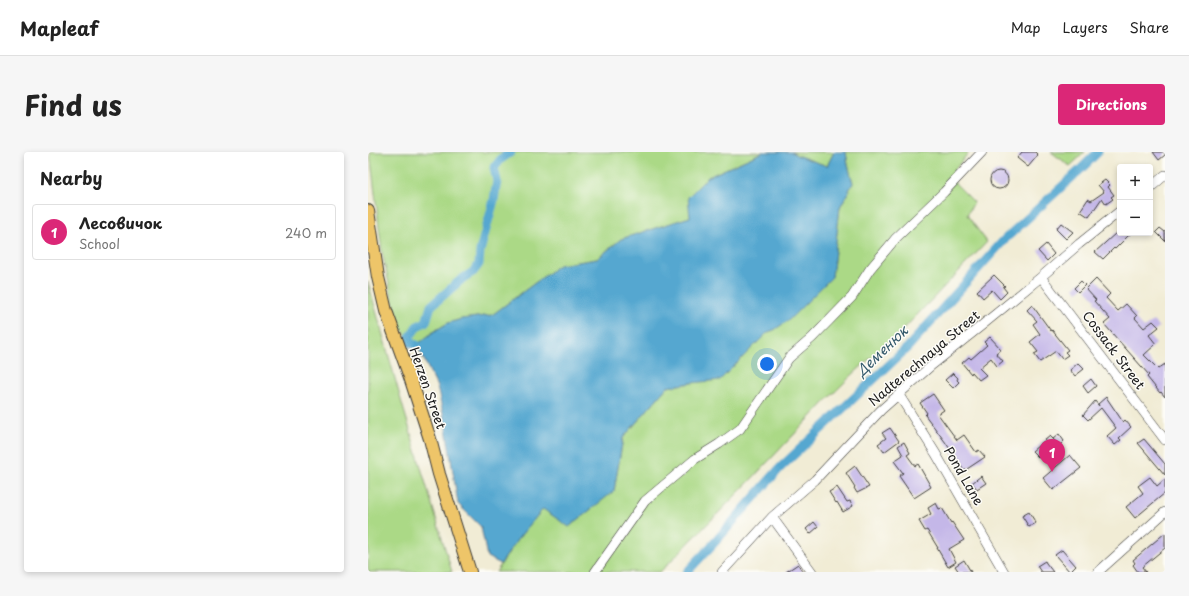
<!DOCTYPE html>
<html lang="en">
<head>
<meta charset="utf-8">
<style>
  body { margin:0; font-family:"Playpen Sans",sans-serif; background:#f6f6f6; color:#222 }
  .controls { position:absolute; right:12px; top:12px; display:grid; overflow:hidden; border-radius:4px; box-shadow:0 2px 6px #0003 }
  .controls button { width:36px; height:36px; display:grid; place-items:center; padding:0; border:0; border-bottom:1px solid #e0e0e0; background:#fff; color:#222; font:20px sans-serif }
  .you { position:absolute; left:399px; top:212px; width:14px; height:14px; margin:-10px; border:3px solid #fff; border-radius:50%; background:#1a73e8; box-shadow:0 0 0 6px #1a73e833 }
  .badge { display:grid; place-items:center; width:26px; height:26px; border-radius:50%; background:#db2777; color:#fff; font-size:13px; font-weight:700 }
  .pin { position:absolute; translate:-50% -33px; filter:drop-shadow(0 1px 2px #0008) }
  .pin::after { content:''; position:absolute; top:21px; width:14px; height:12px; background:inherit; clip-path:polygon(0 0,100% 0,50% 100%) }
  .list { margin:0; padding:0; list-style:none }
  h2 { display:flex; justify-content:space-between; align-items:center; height:52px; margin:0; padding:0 16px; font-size:17px }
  h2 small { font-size:13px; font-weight:400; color:#767676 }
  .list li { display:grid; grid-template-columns:26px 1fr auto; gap:12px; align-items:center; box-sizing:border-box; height:56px; margin:0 8px 8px; padding:0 8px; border:1px solid #e0e0e0; border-radius:4px }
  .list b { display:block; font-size:15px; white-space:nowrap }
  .list p { margin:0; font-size:13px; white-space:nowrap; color:#767676 }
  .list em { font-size:13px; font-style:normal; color:#767676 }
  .map { position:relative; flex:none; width:797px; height:420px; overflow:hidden; border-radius:4px }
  header { display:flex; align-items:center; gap:24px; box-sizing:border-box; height:56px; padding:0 20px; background:#fff; border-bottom:1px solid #e0e0e0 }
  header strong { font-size:19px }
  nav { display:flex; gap:22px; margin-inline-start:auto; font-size:14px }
  .intro { display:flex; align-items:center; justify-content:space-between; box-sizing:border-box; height:96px; padding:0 24px }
  h1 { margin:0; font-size:28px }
  .button { padding:10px 18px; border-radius:4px; background:#db2777; color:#fff; font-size:14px; font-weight:700 }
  main { display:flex; gap:24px; padding:0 24px }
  aside { flex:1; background:#fff; border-radius:4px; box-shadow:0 2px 6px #0003 }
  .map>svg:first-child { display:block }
  .green { fill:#abd986; stroke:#647a51 }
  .water { fill:#55a7d0; stroke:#386276 }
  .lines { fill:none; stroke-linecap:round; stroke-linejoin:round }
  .canal { stroke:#55a7d0; stroke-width:9 }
  .building { fill:#c4b7e8 }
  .minor-casing { stroke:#3c3b38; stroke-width:10 }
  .major-casing { stroke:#3c3b38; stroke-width:14 }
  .minor { stroke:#fff; stroke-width:9 }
  .major { stroke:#eec569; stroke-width:12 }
  .labels { text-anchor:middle; stroke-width:3; stroke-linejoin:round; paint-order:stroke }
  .street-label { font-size:13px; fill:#1c1c1c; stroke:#fdfcf7 }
  .water-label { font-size:14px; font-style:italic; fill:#365b6d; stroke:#fdfcf7 }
</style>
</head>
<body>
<header>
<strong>Mapleaf</strong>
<nav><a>Map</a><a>Layers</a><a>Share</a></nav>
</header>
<div class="intro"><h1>Find us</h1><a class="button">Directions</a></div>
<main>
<aside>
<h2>Nearby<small></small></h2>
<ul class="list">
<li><span class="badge">1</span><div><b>Лесовичок</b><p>School</p></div><em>240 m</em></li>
</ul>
</aside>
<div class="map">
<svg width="797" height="420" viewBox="0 0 797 420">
  <rect width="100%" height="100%" fill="#fdfcf7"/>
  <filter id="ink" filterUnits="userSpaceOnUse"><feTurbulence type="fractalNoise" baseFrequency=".025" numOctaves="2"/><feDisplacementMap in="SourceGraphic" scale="8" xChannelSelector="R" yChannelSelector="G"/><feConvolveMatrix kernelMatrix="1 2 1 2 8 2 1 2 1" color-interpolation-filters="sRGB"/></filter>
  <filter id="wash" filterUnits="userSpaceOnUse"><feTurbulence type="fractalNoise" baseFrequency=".012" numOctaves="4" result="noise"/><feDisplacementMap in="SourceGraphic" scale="16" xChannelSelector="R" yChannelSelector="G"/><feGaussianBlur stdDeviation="0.9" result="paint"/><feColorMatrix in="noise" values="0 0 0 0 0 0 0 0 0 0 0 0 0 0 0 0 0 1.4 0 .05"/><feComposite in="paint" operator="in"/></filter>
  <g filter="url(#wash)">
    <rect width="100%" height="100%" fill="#f1ecd5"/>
    <path class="green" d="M2,0h393l-55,25 -18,40 -69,22 -24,20 -38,6 -67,50 -30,4 -14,4 -15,9 -16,13 -10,-3 -2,-8 -7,-9 -16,-73z
      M424,0h42l-7,14 -31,-11z
      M478,0h123l-20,25 25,25 -7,13 20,27 -93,97c-41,31 -75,70 -111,107 -40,43 -82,84 -123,126h-164l21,-32 26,-32 71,-17 9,-53 44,-51 24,-4 77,-51 6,-2 58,-53 8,-70 13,-24 -5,-18z
      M683,0h34l-15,14z
      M0,130l33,118 51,172h-84z"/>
    <path class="water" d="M395,0h29l4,3 31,11 7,-14h12l2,13 5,18 -13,24 -8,70 -43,43 -15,10 -6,2 -48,48 -29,3 -24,4 -44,51 -9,53 -45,36 -26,-18 -26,31 -16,24 -14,-7 -6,-30 -23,-23 -13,-82 -8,-35 -20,-42 16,-13 15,-9 14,-4 30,-4 67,-50 38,-6 24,-20 69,-22 -2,-20 20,-20z"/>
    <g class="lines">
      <path class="canal" d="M49,193l-10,-3 10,-16 9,-4 5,-16 32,-28 10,-6 6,-8 1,-13 14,-51 3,-19 -3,-13 7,-9 10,-7
        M319,420l28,-30 65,-74 128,-121 96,-107 77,-71 17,-17"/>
    </g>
    <g id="blocks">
      <path class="building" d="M654,0h13l3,3 -10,12 -11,-9z
        M785,0h12v3l-6,5z
        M622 28a9 9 0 1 1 18 0a9 9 0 1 1-18 0Z
        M737,28l5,5 -2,2 6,8 -3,2 2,2 -7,5 -4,-6 -13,19 -9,-6 8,-12 3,2 13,-9 -6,-7z
        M693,71l12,9 -7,7 -10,-10z
        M792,76l5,4v9l-9,-9z
        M748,81h15l-16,16 -1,-1 -11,11 -8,-7z
        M678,92l8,10 -7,7 -9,-10z
        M626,123l11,11 -2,1 4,5 -7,7 -8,-9 -9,8 -6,-7z
        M728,127l14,15 -4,4 12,13 8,-7 11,12 -2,2 9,10 9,-7 6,6 -10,8 7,9 -12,11 14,14 7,-5v33l-4,-5 -1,1 -13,-16 2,-2 -45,-51 6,-5 -16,-18 2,-1 -10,-11z
        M713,129l4,4 -7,7 -4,-4z
        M664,153l19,26 1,-1 16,20 -3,2 3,3 -6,4 -6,-8 -16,11 -6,-8 4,-2 -8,-10 10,-8 -7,-10 4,-3 -10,-11z
        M622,185l11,12 -5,4 7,8 -6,5 -6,-8 -12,10 7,7 -7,5 -7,-8 -1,2 -9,-11 7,-6 2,2 16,-14 -3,-3z
        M710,211l6,6 -9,7 -5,-6z
        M585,221l5,5 -1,2 2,2 -6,6 -8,-8z
        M723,227l5,7 -8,7 -5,-7z
        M565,242l11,16 -6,4 19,26 7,-5 12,17 3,-2 6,7 -21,14 -18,-28 -21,-28 2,-2 -7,-10z
        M738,245l17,25 2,-2 6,7 -12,11 2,2 -6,5 -8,-9 9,-8 -15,-20 -13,12 -5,-5 12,-14 4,5 -1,-2z
        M522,276l9,13 -15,11 -6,-8 8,-6 -4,-5z
        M691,282l5,7 -5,5 -3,-3 -17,15 -7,-7 18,-15 6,6 -3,-3z
        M776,287l21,25v11l-27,-32z
        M536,290l6,11 -3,2 8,11 3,-2 13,23 -17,11 -15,-22 4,-3 -9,-12 9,-6 -5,-9z
        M702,303l11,13 -28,22 -10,-12z
        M487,314l14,21 -12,6 -3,-5 1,-1 -9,-14z
        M613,324l5,7 -9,6 -5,-6z
        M782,325l7,9 8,-7v14l-30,25 -9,-11 17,-14 -5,-7z
        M469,335l10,15 3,-1 3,5 -10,6 -6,-10 -1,1 -7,-11z
        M568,351l3,6 3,-1 9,15 1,-1 12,18 -15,9 7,13 -8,5 -11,-19h1l-11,-18 -2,1 -6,-10 12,-7 -3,-6z
        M661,360l7,11 -7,4 -7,-11z
        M446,370l4,5 -8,7 -4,-5z
        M797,381v15l-23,19 4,5h-8l-5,-7 2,-2 -2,-3z
        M694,398l14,16 -6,6 -15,-17z
        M596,408l7,12h-12l-4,-6z
        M677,409l1,2 7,9h-12l-4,-6z
        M430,412l5,8h-17z"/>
    </g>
  </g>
  <g filter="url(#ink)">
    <use href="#blocks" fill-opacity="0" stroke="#3c3b38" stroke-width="1"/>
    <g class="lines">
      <g class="minor-casing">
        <path id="minor" d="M782,36l15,-13
          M673,125l124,163
          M531,243l37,59 68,118
          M404,365l40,55
          M227,420l50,-71 50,-42 24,-15 21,-15 49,-71 23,-20 40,-41 18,-28 26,-31 48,-46 38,-40
          M354,420l50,-55 43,-37 66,-70 51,-45 49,-39 60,-49 38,-33 41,-33
          M730,420l67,-60"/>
      </g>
      <g class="major-casing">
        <path id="major" d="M0,59l10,66 8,34 24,66 20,62 9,35 31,98"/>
      </g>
      <use href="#minor" class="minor"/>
      <use href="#major" class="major"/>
    </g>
  </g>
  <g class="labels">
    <g class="street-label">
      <text transform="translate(746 198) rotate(53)" y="5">Cossack Street</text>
      <text transform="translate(556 206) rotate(-40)" y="5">Nadterechnaya Street</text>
      <text transform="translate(60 236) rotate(71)" y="5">Herzen Street</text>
      <text transform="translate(596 324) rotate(60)" y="5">Pond Lane</text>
    </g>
    <g class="water-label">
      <text transform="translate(514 199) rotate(-44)" y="5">Деменюк</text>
    </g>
  </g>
</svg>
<div class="controls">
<button>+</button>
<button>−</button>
</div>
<div class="you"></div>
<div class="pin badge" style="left:684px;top:320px">1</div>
</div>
</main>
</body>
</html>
